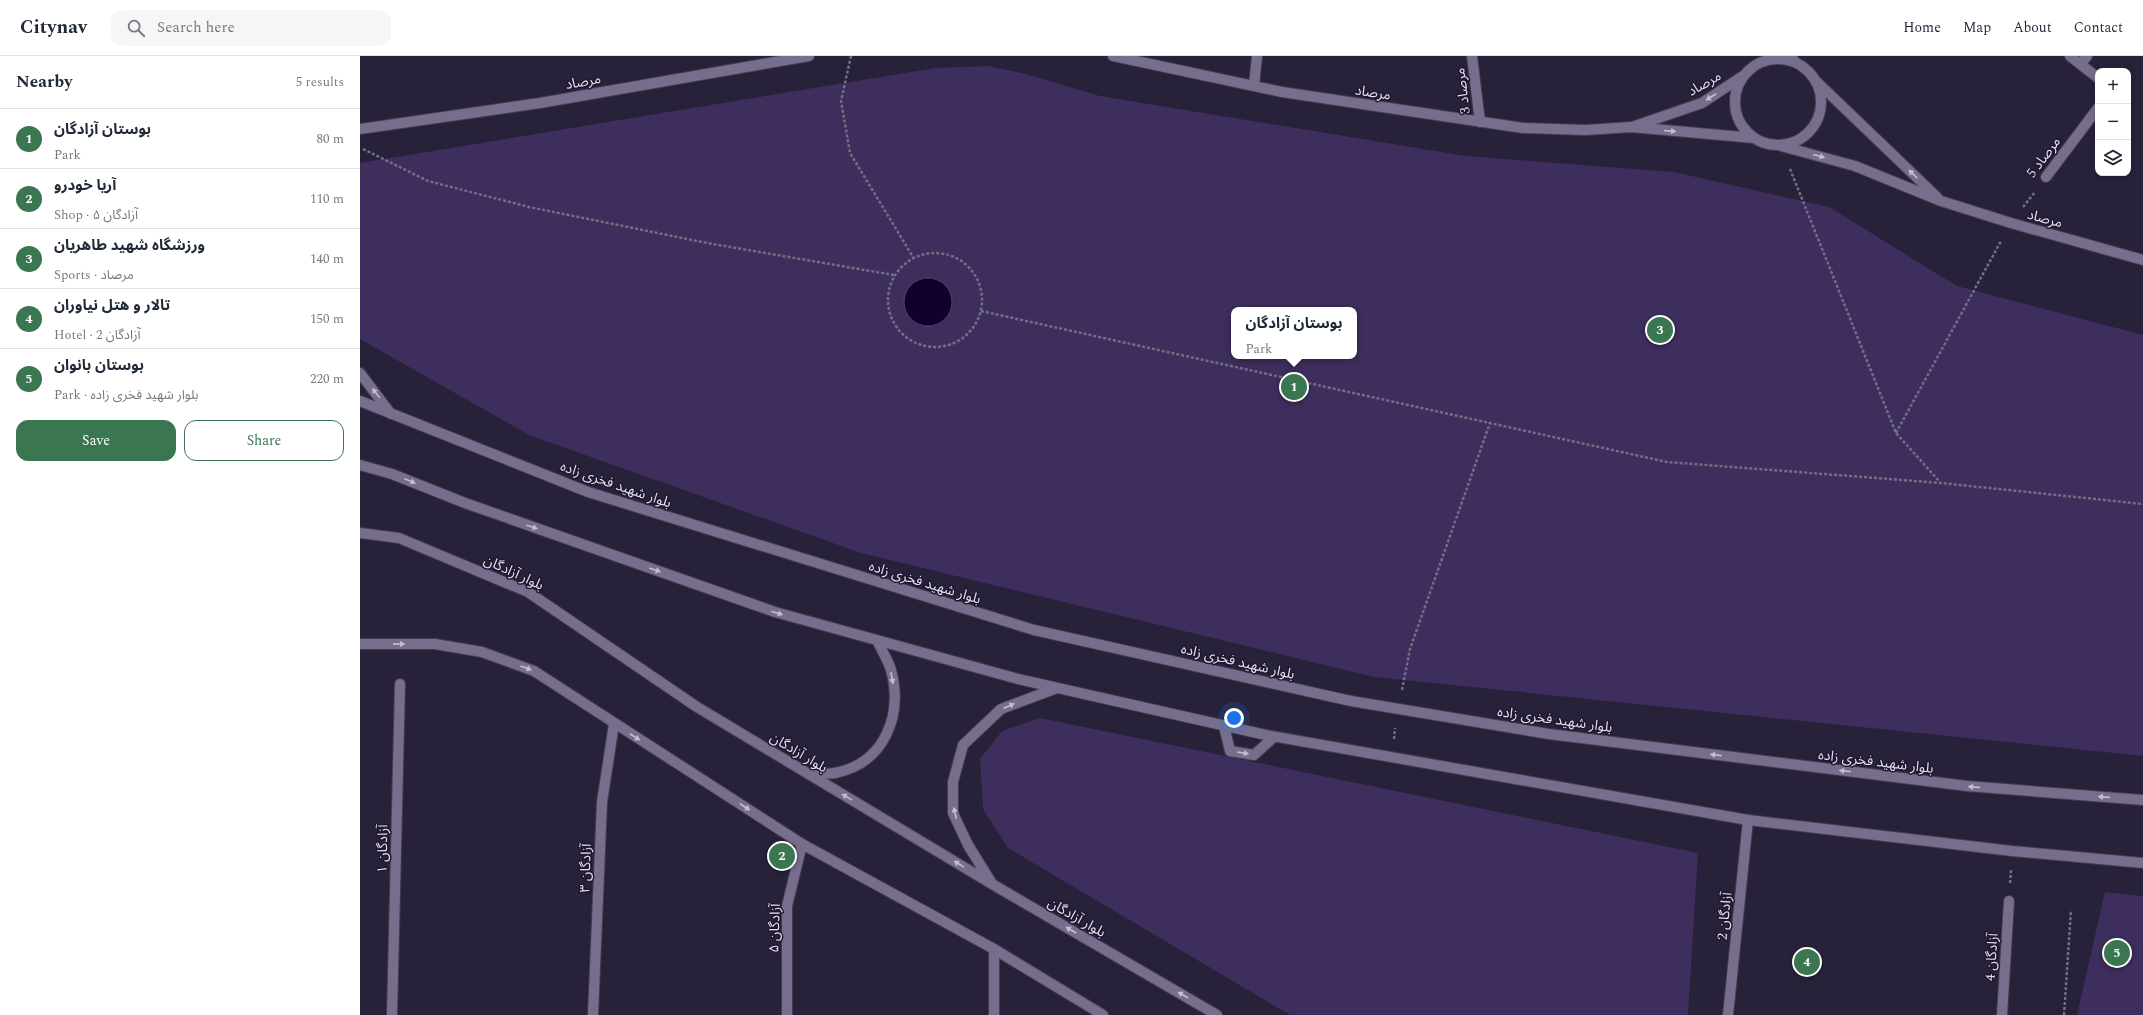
<!DOCTYPE html>
<html lang="en">
<head>
<meta charset="utf-8">
<style>
  body { margin:0; font-family:Spectral,"Noto Sans Arabic",serif; background:#f6f6f7; color:#1f2937 }
  .controls { position:absolute; right:12px; top:12px; display:grid; overflow:hidden; border-radius:8px; box-shadow:0 2px 6px #0003 }
  .controls button { width:36px; height:36px; display:grid; place-items:center; padding:0; border:0; border-bottom:1px solid #e0e1e3; background:#fff; color:#1f2937; font:20px sans-serif }
  .you { position:absolute; left:874px; top:662px; width:14px; height:14px; margin:-10px; border:3px solid #fff; border-radius:50%; background:#1a73e8; box-shadow:0 0 0 6px #1a73e833 }
  .badge { display:grid; place-items:center; width:26px; height:26px; border-radius:50%; background:#3a7650; color:#fff; font-size:13px; font-weight:700 }
  .pin { position:absolute; translate:-50% -50%; border:2px solid #fff; box-shadow:0 1px 4px #0006 }
  .popup { position:absolute; left:871px; top:251px; width:126px; height:52px; box-sizing:border-box; display:grid; place-content:center; border-radius:8px; background:#fff; filter:drop-shadow(0 1px 3px #0005); font-size:13px; white-space:nowrap; color:#747a83 }
  .popup b { font-size:15px; color:#1f2937 }
  .popup::after { content:''; position:absolute; left:50%; top:100%; margin-left:-8px; border:8px solid transparent; border-top-color:#fff }
  .list { margin:0; padding:0; list-style:none }
  h2 { display:flex; justify-content:space-between; align-items:center; height:52px; margin:0; padding:0 16px; font-size:17px }
  h2 small { font-size:13px; font-weight:400; color:#747a83 }
  .list li { display:grid; grid-template-columns:26px 1fr auto; gap:12px; align-items:center; box-sizing:border-box; height:60px; padding:0 16px; border-top:1px solid #e0e1e3 }
  .list b { display:block; font-size:15px; white-space:nowrap }
  .list p { margin:0; font-size:13px; white-space:nowrap; color:#747a83 }
  .list em { font-size:13px; font-style:normal; color:#747a83 }
  .actions { display:flex; gap:8px; padding:12px 16px }
  .actions a { flex:1; padding:9px 0; border:1px solid #3a7650; border-radius:12px; text-align:center; font-size:14px; color:#3a7650 }
  .actions .main { background:#3a7650; color:#fff }
  .icon { flex:none; width:22px; height:22px; fill:none; stroke:currentColor; stroke-width:2; stroke-linecap:round; stroke-linejoin:round }
  .map { position:relative; flex:none; width:1783px; height:959px; overflow:hidden }
  header { display:flex; align-items:center; gap:24px; box-sizing:border-box; height:56px; padding:0 20px; background:#fff; border-bottom:1px solid #e0e1e3 }
  header strong { font-size:19px }
  nav { display:flex; gap:22px; margin-inline-start:auto; font-size:14px }
  .search { width:280px; height:36px; background:#f6f6f7; display:flex; align-items:center; gap:10px; box-sizing:border-box; padding:0 14px; border-radius:12px; color:#747a83; font-size:15px }
  main { display:flex }
  aside { flex:1; background:#fff }
  .map>svg:first-child { display:block }
  .green { fill:#3d2e5d; fill-rule:evenodd }
  .water { fill:#11002c; stroke:#504367 }
  .lines { fill:none; stroke-linecap:round; stroke-linejoin:round }
  .service-casing { stroke:#443d52; stroke-width:12 }
  .minor-casing { stroke:#443d52; stroke-width:12 }
  .tertiary-casing { stroke:#443d52; stroke-width:12 }
  .secondary-casing { stroke:#443d52; stroke-width:12 }
  .path { stroke:#746e84; stroke-width:2.5; stroke-dasharray:3 2; stroke-linecap:butt }
  .service { stroke:#766e8c; stroke-width:10 }
  .minor { stroke:#766e8c; stroke-width:10 }
  .tertiary { stroke:#766e8c; stroke-width:10 }
  .secondary { stroke:#766e8c; stroke-width:10 }
  .oneway { fill:#c3bed3 }
  .labels { text-anchor:middle; stroke-width:3; stroke-linejoin:round; paint-order:stroke }
  .street-label { font-size:14px; fill:#e4e0f1; stroke:#1f182f }
</style>
</head>
<body>
<header>
<strong>Citynav</strong>
<div class="search"><svg class="icon" aria-label="search" viewBox="0 0 24 24"><circle cx="10" cy="10" r="6"/><path d="M15 15l6 6"/></svg>Search here</div>
<nav><a>Home</a><a>Map</a><a>About</a><a>Contact</a></nav>
</header>
<main>
<aside>
<h2>Nearby<small>5 results</small></h2>
<ul class="list">
<li><span class="badge">1</span><div><b>بوستان آزادگان</b><p>Park</p></div><em>80 m</em></li>
<li><span class="badge">2</span><div><b>آریا خودرو</b><p>Shop · آزادگان ۵</p></div><em>110 m</em></li>
<li><span class="badge">3</span><div><b>ورزشگاه شهید طاهریان</b><p>Sports · مرصاد</p></div><em>140 m</em></li>
<li><span class="badge">4</span><div><b>تالار و هتل نیاوران</b><p>Hotel · آزادگان 2</p></div><em>150 m</em></li>
<li><span class="badge">5</span><div><b>بوستان بانوان</b><p>Park · بلوار شهید فخری زاده</p></div><em>220 m</em></li>
</ul>
<div class="actions"><a class="main">Save</a><a>Share</a></div>
</aside>
<div class="map">
<svg width="1783" height="959" viewBox="0 0 1783 959">
  <rect width="100%" height="100%" fill="#28213a"/>
  <path class="green" d="M628,10l38,8 74,22 366,60 208,16 155,35 128,79 186,49v421l-769,-79 -513,-124 -332,-118 -169,-96v-176l575,-95zM874,254h120v46h-120z
    M680,662l658,135 -10,162h-398l-282,-167 -25,-39 -3,-50 22,-28z
    M1745,836l38,4v119h-66z"/>
  <path class="water" d="M544 246a24 24 0 1 1 48 0a24 24 0 1 1-48 0Z"/>
  <g class="lines">
    <g class="service-casing">
      <path id="service" d="M864,670l6,25 24,4 20,-18"/>
    </g>
    <g class="minor-casing">
      <path id="minor" d="M1112,0l8,66
        M1431,0l4,6
        M1710,0l28,22
        M1721,8l6,-8
        M894,29l3,-29
        M1686,121l52,-69
        M32,959l8,-331
        M233,959l9,-213 12,-78
        M427,959v-109l15,-62
        M634,959v-66
        M1368,959l20,-195
        M1642,959l7,-114"/>
    </g>
    <g class="tertiary-casing">
      <path id="tertiary" d="M753,0l169,36 241,36 63,2 45,-3 123,11
        M1375 46a43 43 0 1 1 86 0a43 43 0 1 1-86 0Z
        M1457,26l120,115
        M1275,70l67,-23 41,-27
        M0,73l180,-26 269,-47
        M1421,90l74,20 86,35 70,22 132,37"/>
    </g>
    <g class="secondary-casing">
      <path id="secondary" d="M0,317l31,41
        M0,345l228,91 446,138 317,71 198,33 418,52 176,14
        M0,409l32,9 73,29 310,109 243,67 248,56 482,85 264,31 131,12
        M0,477l39,5 129,54 169,115 295,177 225,131
        M0,588h75l47,8 52,19 268,173 192,105 109,66
        M450,719c8,-1 17,-1 25,-2 50,-10 68,-58 56,-103 -3,-10 -9,-19 -13,-28
        M631,826l-23,-37 -15,-32v-31l10,-37 38,-36 56,-21"/>
    </g>
    <path class="path" d="M491,0l-10,45 9,52 63,104
      M3,93l65,32 101,26 178,36 187,32
      M1430,113l106,264 44,49
      M1663,151l12,-15
      M528 244a47 47 0 1 1 94 0a47 47 0 1 1-94 0Z
      M621,255l686,151 274,21 202,21
      M1536,377l105,-192
      M1042,634l8,-41 80,-226
      M1034,683l1,-11
      M1650,827l1,-13
      M1704,959l7,-105"/>
    <use href="#service" class="service"/>
    <use href="#minor" class="minor"/>
    <use href="#tertiary" class="tertiary"/>
    <use href="#secondary" class="secondary"/>
  </g>
  <defs><path id="oneway-solid" d="M-6-.8H1V-3.2L6.5 0L1 3.2V.8H-6Z"/></defs>
  <g class="oneway">
    <use href="#oneway-solid" transform="translate(1351 41) rotate(147)"/>
    <use href="#oneway-solid" transform="translate(1310 75) rotate(5)"/>
    <use href="#oneway-solid" transform="translate(1459 100) rotate(15)"/>
    <use href="#oneway-solid" transform="translate(1553 118) rotate(-136)"/>
    <use href="#oneway-solid" transform="translate(16 337) rotate(-128)"/>
    <use href="#oneway-solid" transform="translate(50 425) rotate(22)"/>
    <use href="#oneway-solid" transform="translate(172 471) rotate(19)"/>
    <use href="#oneway-solid" transform="translate(295 514) rotate(19)"/>
    <use href="#oneway-solid" transform="translate(417 557) rotate(17)"/>
    <use href="#oneway-solid" transform="translate(39 588) rotate(1)"/>
    <use href="#oneway-solid" transform="translate(166 612) rotate(20)"/>
    <use href="#oneway-solid" transform="translate(532 622) rotate(80)"/>
    <use href="#oneway-solid" transform="translate(649 650) rotate(-24)"/>
    <use href="#oneway-solid" transform="translate(275 681) rotate(33)"/>
    <use href="#oneway-solid" transform="translate(883 697) rotate(9)"/>
    <use href="#oneway-solid" transform="translate(1356 699) rotate(-173)"/>
    <use href="#oneway-solid" transform="translate(1485 715) rotate(-173)"/>
    <use href="#oneway-solid" transform="translate(1614 731) rotate(-176)"/>
    <use href="#oneway-solid" transform="translate(487 741) rotate(-149)"/>
    <use href="#oneway-solid" transform="translate(1744 741) rotate(-176)"/>
    <use href="#oneway-solid" transform="translate(385 751) rotate(33)"/>
    <use href="#oneway-solid" transform="translate(595 757) rotate(-102)"/>
    <use href="#oneway-solid" transform="translate(599 808) rotate(-149)"/>
    <use href="#oneway-solid" transform="translate(711 874) rotate(-150)"/>
    <use href="#oneway-solid" transform="translate(823 939) rotate(-150)"/>
  </g>
  <g class="labels">
    <g class="street-label">
      <text transform="translate(223 25) rotate(-10)" y="5">مرصاد</text>
      <text transform="translate(1344 27) rotate(-30)" y="5">مرصاد</text>
      <text transform="translate(1102 35) rotate(-97)" y="5">مرصاد 3</text>
      <text transform="translate(1013 36) rotate(9)" y="5">مرصاد</text>
      <text transform="translate(1683 101) rotate(-53)" y="5">مرصاد 5</text>
      <text transform="translate(1685 162) rotate(15)" y="5">مرصاد</text>
      <text transform="translate(256 428) rotate(19)" y="5">بلوار شهید فخری زاده</text>
      <text transform="translate(154 516) rotate(25)" y="5">بلوار آزادگان</text>
      <text transform="translate(565 526) rotate(17)" y="5">بلوار شهید فخری زاده</text>
      <text transform="translate(878 605) rotate(13)" y="5">بلوار شهید فخری زاده</text>
      <text transform="translate(1195 663) rotate(8)" y="5">بلوار شهید فخری زاده</text>
      <text transform="translate(439 696) rotate(31)" y="5">بلوار آزادگان</text>
      <text transform="translate(1516 705) rotate(7)" y="5">بلوار شهید فخری زاده</text>
      <text transform="translate(22 793) rotate(-89)" y="5">آزادگان ۱</text>
      <text transform="translate(225 812) rotate(-88)" y="5">آزادگان ۳</text>
      <text transform="translate(1364 860) rotate(-84)" y="5">آزادگان 2</text>
      <text transform="translate(717 861) rotate(30)" y="5">بلوار آزادگان</text>
      <text transform="translate(414 872) rotate(-88)" y="5">آزادگان ۵</text>
      <text transform="translate(1631 901) rotate(-86)" y="5">آزادگان 4</text>
    </g>
  </g>
</svg>
<div class="controls">
<button>+</button>
<button>−</button>
<button><svg class="icon" aria-label="layers" viewBox="0 0 24 24"><path d="M12 4l9 5-9 5-9-5zM3 14l9 5 9-5"/></svg></button>
</div>
<div class="you"></div>
<div class="pin badge" style="left:934px;top:331px">1</div>
<div class="popup"><b>بوستان آزادگان</b>Park</div>
<div class="pin badge" style="left:422px;top:800px">2</div>
<div class="pin badge" style="left:1300px;top:274px">3</div>
<div class="pin badge" style="left:1447px;top:906px">4</div>
<div class="pin badge" style="left:1757px;top:897px">5</div>
</div>
</main>
</body>
</html>
